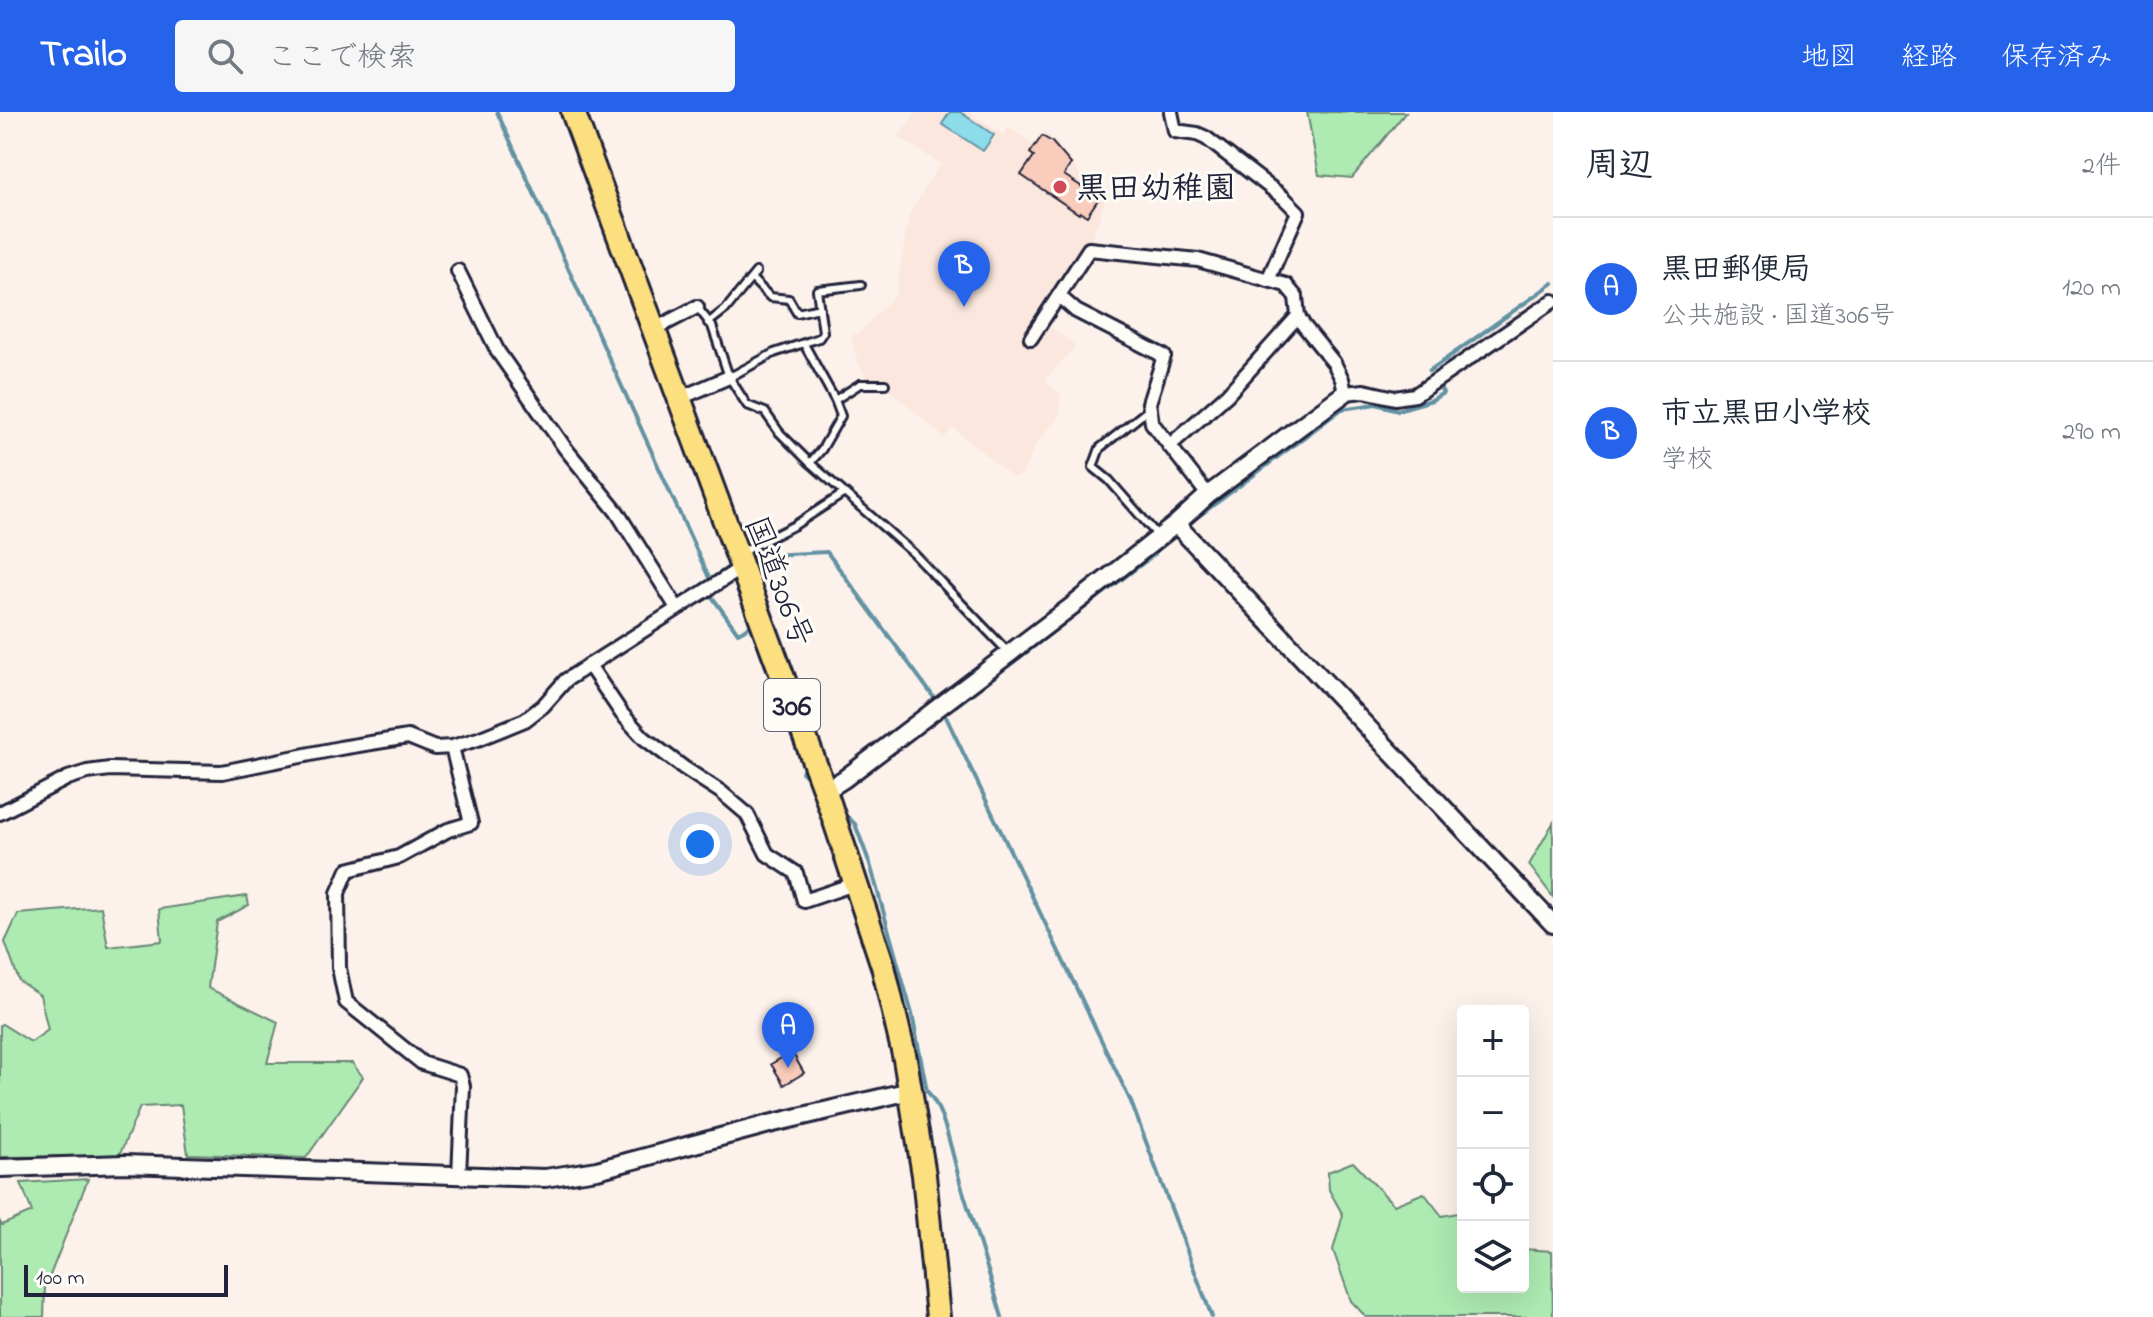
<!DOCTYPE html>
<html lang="ja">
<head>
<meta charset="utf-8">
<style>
  body { margin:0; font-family:"Indie Flower","Klee One",sans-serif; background:#f6f6f7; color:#1f2937 }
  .controls { position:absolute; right:24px; bottom:24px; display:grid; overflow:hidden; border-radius:8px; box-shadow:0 8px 32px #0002 }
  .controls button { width:72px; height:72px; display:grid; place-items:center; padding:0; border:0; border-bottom:2px solid #e0e1e3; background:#fff; color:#1f2937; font:40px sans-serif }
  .scale { position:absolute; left:24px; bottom:20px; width:204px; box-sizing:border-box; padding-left:8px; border:4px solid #22223b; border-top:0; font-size:22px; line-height:28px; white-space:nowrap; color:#22223b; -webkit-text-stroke:6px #fdfcf7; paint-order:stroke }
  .you { position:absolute; left:700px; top:732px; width:28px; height:28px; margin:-20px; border:6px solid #fff; border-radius:50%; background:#1a73e8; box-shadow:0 0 0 12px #1a73e833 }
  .badge { display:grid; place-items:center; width:52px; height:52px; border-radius:50%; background:#2563eb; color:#fff; font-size:26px; font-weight:700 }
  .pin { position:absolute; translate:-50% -66px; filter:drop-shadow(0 2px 4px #0008) }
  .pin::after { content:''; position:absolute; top:42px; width:28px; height:24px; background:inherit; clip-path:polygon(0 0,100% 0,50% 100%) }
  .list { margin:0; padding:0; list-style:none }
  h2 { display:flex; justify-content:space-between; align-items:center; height:104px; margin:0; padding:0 32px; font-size:34px }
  h2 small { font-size:26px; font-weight:400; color:#747a83 }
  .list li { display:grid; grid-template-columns:52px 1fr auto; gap:24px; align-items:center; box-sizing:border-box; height:144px; padding:0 32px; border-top:2px solid #e0e1e3 }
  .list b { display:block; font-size:30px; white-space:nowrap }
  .list p { margin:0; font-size:26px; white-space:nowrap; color:#747a83 }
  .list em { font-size:26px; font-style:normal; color:#747a83 }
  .icon { flex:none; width:44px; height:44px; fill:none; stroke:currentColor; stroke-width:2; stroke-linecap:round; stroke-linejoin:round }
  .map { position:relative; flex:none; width:1553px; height:1205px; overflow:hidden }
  header { display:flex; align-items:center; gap:48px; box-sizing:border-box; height:112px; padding:0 40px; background:#2563eb; color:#fff }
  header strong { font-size:38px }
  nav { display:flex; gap:44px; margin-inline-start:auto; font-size:28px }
  .search { width:560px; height:72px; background:#f6f6f7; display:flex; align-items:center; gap:20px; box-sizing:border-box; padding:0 28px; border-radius:8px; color:#747a83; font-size:30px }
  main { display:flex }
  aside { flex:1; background:#fff }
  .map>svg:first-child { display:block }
  .built { fill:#fbe7dd }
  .green { fill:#adebb2; stroke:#688676; stroke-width:2 }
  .water { fill:#8cdce9; stroke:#6292a3; stroke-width:2 }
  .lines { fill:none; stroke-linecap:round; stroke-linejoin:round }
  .stream { stroke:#6292a3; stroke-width:4 }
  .building { fill:#f9ccbb; stroke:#22223b; stroke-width:2 }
  .service-casing { stroke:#22223b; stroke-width:12 }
  .minor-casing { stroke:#22223b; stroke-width:18 }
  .tertiary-casing { stroke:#22223b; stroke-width:22 }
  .trunk-casing { stroke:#22223b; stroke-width:28 }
  .service { stroke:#fdfcf7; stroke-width:6 }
  .minor { stroke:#fdfcf7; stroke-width:12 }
  .tertiary { stroke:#fdfcf7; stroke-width:16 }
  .trunk { stroke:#fce080; stroke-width:22 }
  .poi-dot { fill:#d1495b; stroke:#fdfcf7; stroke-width:3 }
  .labels { text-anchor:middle; stroke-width:6; stroke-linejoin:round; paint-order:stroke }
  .shield { fill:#fdfcf7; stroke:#646373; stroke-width:2 }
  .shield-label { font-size:30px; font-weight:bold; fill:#22223b }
  .poi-label { font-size:32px; font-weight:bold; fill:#22223b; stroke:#fdfcf7; text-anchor:start }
  .street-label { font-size:32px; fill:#22223b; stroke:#fdfcf7 }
</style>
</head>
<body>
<header>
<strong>Trailo</strong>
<div class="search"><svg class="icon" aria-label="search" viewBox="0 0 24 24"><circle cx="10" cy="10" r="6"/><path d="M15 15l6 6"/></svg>ここで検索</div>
<nav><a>地図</a><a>経路</a><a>保存済み</a></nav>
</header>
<main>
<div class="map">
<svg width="1553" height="1205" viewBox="0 0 1553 1205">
  <rect width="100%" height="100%" fill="#fcf2eb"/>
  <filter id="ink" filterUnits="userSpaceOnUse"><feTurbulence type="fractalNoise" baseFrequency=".0125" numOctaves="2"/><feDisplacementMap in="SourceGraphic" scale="16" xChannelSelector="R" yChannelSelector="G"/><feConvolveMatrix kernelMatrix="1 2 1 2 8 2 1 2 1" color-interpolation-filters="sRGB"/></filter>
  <g filter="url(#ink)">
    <path class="built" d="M916,0h53l34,23 5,-8 26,17 10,-12 10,8 19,23 5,9 27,29 -14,40 -4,1 -61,94 8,7 14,-17 28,19 -31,35 16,15 -2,22 -21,24 -15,33 -10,4 -60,-50 -9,10 -54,-48 -7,-3 3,-1 -22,-5 1,-5 -9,-20 -5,-20 9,-4 36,-38 13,-79 31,-51 -41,-27z"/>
    <path class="green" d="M1307,0h99l-54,66 -33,-3z
      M1553,711v74l-24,-32z
      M247,784l2,9 -32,17 -9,66 70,34 -11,41h85l11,14 -57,81 -118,-4 -7,-49 -41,2 -21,49 -119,1v-132l2,-1 29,18 17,-12 -8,-35 -21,-14 -14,-39 13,-28 83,-7 7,40 54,-6 -3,-32z
      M1353,1050l41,43 30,-12 18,23 21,-4v75h60v-38l29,2 1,66h-187l-15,-16 -18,-51 10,-35 -14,-25 -1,-18z
      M88,1067l-43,109 -1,29h-44v-95l2,3 30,-13 -11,-29z"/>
    <path class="water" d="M950,0h10l34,23 -11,16 -41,-27z"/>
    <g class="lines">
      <path class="stream" d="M497,0l213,468 20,-14
        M1429,259l124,-88
        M1195,407l147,-110 34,-5 22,6 34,-10 11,-7 -3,-6
        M750,444l77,-4 108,147
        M710,468l-7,4 35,49 13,-7 53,142 -2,4 8,7
        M1079,500l76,-58
        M956,594l118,-90
        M946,605l185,385 81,215
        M841,699l14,13 15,40 42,150 15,77c18,19 26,68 34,94 14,44 28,88 41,132"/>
    </g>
    <path class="building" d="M1042,24l10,6 19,22 -7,11 35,23 -12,18 -7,-4 -1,2 -58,-39 13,-19 -4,-3z
      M792,940l12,21 -20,12 -13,-21z"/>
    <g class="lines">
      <g class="service-casing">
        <path id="service" d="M751,166l19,19 19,2 8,14 23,-5
          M698,196l14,18 17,51 18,28 18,7 14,20 30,30 104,91 94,98
          M708,211l18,-14 30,-37
          M804,232l31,56 6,16 -19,33 -12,14
          M730,265l44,-24 45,-15 4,-6 -6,-42 44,-5
          M835,288l25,-16h25
          M1148,298l-48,38 -7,19 16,13 49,56
          M742,440l53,-27 48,-31"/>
      </g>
      <g class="minor-casing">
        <path id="minor" d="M1171,0l4,19 22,3 9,4 78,60 14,14 -30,68
          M458,159l40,81 67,96 52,64 60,96
          M1059,184l17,15 88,45 -15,47 3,20 56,72
          M653,218l44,-23
          M1031,226l58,-89 109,11 88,25 10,12 2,19 6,10 30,37 8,16 3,14 19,-2 31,7 20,-3 138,-94
          M678,287l51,-22
          M1169,334l58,-51 71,-79
          M589,553l33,49 22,24 40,30 37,24 26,22 20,40 29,19 8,28 53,-18
          M452,635l19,76 -23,7 -49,27 -51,13 -10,23 1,75 7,34 76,61 38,12 3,11 -4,89
          M0,701l68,-35 19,-6 23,-3 112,3 118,-24 68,-11 27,11 17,-1 26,-8 47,-19 18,-14 23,-26 175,-112"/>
      </g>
      <g class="tertiary-casing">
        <path id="tertiary" d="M1176,412l377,400
          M825,679l19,-12 228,-173 104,-82 32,-29 137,-102
          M0,1056l125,-4 420,14 52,-8 172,-46 141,-33"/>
      </g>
      <g class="trunk-casing">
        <path id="trunk" d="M573,0l252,679 58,175 22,93 19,116 14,142"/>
      </g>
      <use href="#service" class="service"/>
      <use href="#minor" class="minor"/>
      <use href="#tertiary" class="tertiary"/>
      <use href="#trunk" class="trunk"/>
    </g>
  </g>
  <circle class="poi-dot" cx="1060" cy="75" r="8"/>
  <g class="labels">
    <rect class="shield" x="764" y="567" width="56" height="52" rx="6"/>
    <g class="shield-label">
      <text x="792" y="603">306</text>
    </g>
    <g class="poi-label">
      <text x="1076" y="86">黒田幼稚園</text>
    </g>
    <g class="street-label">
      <text transform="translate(780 469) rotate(69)" y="11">国道306号</text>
    </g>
  </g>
</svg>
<div class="controls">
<button>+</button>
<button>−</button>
<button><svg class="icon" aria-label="locate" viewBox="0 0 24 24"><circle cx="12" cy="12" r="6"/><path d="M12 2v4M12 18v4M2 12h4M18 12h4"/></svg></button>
<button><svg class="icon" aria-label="layers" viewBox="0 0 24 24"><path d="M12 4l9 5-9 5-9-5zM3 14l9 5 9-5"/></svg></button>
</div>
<div class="scale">100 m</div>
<div class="you"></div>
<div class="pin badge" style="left:788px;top:956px">A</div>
<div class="pin badge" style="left:964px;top:195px">B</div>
</div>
<aside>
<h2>周辺<small>2件</small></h2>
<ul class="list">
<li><span class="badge">A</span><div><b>黒田郵便局</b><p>公共施設 · 国道306号</p></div><em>120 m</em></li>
<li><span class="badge">B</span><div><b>市立黒田小学校</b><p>学校</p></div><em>290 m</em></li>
</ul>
</aside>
</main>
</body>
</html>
